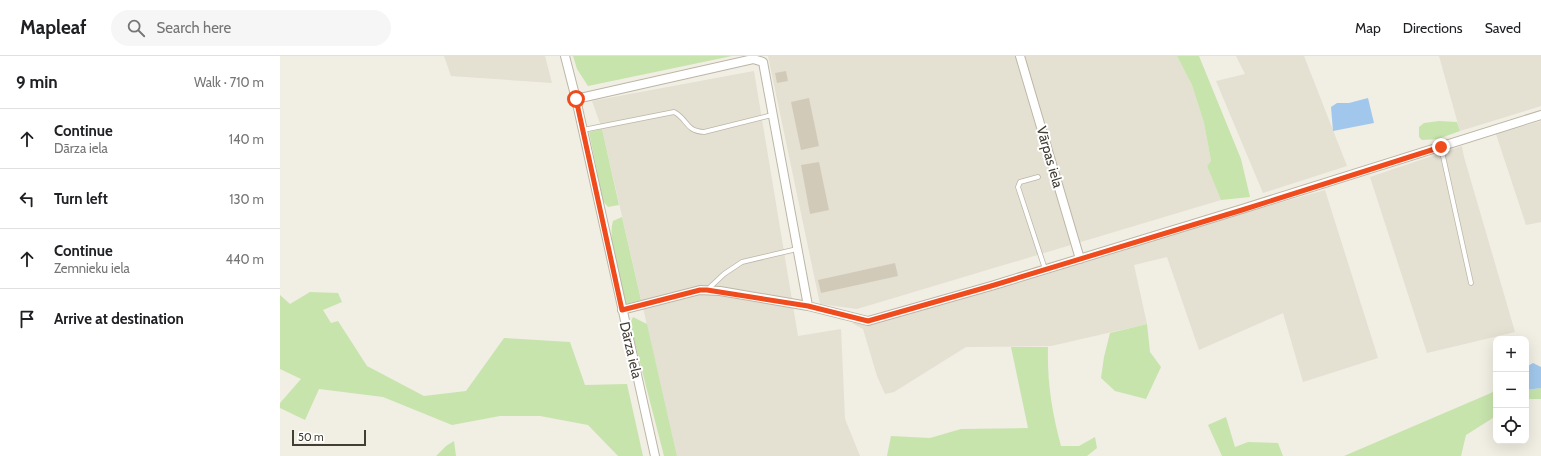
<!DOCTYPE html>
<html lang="en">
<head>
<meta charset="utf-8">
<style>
  body { margin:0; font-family:Cabin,sans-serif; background:#f6f6f6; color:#202124 }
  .controls { position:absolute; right:12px; bottom:12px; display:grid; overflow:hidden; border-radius:8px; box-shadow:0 4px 16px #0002 }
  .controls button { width:36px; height:36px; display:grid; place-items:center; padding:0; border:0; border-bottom:1px solid #e0e0e0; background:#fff; color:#202124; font:20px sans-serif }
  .scale { position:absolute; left:12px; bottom:10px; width:74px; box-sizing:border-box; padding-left:4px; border:2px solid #423e34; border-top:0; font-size:11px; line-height:14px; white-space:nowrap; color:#423e34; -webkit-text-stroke:3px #fff; paint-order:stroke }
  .stop { position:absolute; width:12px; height:12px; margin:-9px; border:3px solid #ef4b1c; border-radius:50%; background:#fff }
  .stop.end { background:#ef4b1c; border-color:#fff; box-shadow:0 1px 4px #0008 }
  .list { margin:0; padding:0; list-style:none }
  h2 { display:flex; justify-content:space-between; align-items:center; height:52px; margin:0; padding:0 16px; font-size:17px }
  h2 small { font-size:13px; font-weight:400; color:#757577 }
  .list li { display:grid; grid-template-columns:26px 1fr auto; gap:12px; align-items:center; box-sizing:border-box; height:60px; padding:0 16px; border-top:1px solid #e0e0e0 }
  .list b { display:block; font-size:15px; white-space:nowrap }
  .list p { margin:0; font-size:13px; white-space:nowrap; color:#757577 }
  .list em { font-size:13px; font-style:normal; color:#757577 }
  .icon { flex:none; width:22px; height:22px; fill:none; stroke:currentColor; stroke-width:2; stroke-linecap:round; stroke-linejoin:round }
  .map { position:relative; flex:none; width:1261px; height:400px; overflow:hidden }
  header { display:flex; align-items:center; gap:24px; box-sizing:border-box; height:56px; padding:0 20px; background:#fff; border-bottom:1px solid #e0e0e0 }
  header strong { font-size:19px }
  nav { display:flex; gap:22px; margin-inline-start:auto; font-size:14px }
  .search { width:280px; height:36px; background:#f6f6f6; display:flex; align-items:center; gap:10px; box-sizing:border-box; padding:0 14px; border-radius:22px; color:#757577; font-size:15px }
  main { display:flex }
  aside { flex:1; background:#fff }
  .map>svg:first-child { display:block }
  .residential { fill:#e4e0d2 }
  .green { fill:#c7e4ad }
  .water { fill:#a1c8ec }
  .building { fill:#d2cab9 }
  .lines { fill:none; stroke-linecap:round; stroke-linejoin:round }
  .lane-casing { stroke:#bcb6a7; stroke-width:5.5 }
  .street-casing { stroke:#bcb6a7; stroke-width:10 }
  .lane { stroke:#fff; stroke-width:4 }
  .street { stroke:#fff; stroke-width:8 }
  .route { stroke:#ef4b1c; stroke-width:5 }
  .labels { text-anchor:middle; stroke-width:4; stroke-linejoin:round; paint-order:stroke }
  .street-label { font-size:14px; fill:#423e34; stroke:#fff }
</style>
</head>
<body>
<header>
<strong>Mapleaf</strong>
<div class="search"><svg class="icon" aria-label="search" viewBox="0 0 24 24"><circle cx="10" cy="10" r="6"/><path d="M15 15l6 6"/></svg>Search here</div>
<nav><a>Map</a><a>Directions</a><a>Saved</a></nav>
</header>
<main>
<aside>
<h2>9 min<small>Walk · 710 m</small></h2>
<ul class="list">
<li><svg class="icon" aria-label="ahead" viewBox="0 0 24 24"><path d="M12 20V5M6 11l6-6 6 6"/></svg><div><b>Continue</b><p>Dārza iela</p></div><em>140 m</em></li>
<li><svg class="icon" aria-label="left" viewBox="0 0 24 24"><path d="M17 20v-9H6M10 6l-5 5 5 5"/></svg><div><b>Turn left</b></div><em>130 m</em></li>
<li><svg class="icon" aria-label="ahead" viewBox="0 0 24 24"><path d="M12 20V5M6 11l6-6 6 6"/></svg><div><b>Continue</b><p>Zemnieku iela</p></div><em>440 m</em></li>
<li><svg class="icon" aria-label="arrive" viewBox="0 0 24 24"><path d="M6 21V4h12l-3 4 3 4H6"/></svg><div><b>Arrive at destination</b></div></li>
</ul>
</aside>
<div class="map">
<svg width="1261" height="400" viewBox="0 0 1261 400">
  <rect width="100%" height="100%" fill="#f1eee3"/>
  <path class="residential" d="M164,0h101l7,27 -101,-7z
    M488,0h409l15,29 12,38 7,38 -4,5 14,34 -364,109 -37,-5z
    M956,0h68l43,110 -84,27 -47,-112 29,-7z
    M1159,0h102v50l-81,25z
    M474,15l44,265 43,-7 4,90 15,37h-183l-75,-327 -10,-28z
    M1261,65v101l-15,3 -30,-91z
    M1182,90l2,11 51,175 -88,21 -57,-176z
    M1045,134l53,168 -75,24 -20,-69 -84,37 -32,-93 -33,8 13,59 -96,22 -85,1 -72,45 -9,2 -8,-18 -14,-47 -11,-6z"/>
  <path class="green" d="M293,0h159l-144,30 -11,-17z
    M897,0h22l42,103 9,38 -29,3 -14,-34 4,-5 -7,-38 -12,-38z
    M1159,65l18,1 3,9 -22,8 -16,1 -3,-3v-10l5,-4z
    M322,73l17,76 -11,2 -5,-6 -14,-69z
    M342,161l19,83 -15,4c-5,-21 -19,-63 -13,-83z
    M30,236l28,1 4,9 -19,8 8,13 7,-2 29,45 57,30 42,-5 38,-53 66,4 15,43 42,-1 16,72h-25l-30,-31 -48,-9h-40l-48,9 -69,-28 -64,-8 -14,31 -25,-12v-5l21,-24 -21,-10v-74l10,9z
    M353,261l14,7 30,132h-13l-34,-132z
    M867,268l3,28 11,15 -15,32 -31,-8 -14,-13 3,-21 6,-24z
    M731,291h37c-1,35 4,65 13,99h18l16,-9 2,11 -10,8h-200l4,-20 39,2 31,-9 67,-1z
    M1261,332v11h-15v-9z
    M1216,333v27l-30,19 -5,21h-117l147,-63z
    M946,361l9,30 13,-5 30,1 5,13h-61l-14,-31z
    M174,385l2,15h-20l10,-10z"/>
  <path class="water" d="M1088,42l6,25 -41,8 -2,-24 6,-4h12z
    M1253,307l8,4v21l-15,2v-23z"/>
  <path class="building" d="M506,15l2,10 -11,2 -2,-10z
    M529,42l10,48 -18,4 -10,-48z
    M539,106l10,48 -19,4 -9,-49z
    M615,207l3,13 -77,17 -3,-13z"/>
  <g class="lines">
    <g class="lane-casing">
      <path id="lane" d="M303,74l91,-18c14,7 11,19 30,20l68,-17
        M1161,91l30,136
        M758,121l-18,5 -2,5 27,82
        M427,234l17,-16 18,-12 55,-13"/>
    </g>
    <g class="street-casing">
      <path id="street" d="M285,0l11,43 79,357
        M740,0l60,203
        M296,43l177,-40 10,3 45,244
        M342,254l78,-20 20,1 88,15 60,15 123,-35 251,-77 299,-94"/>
    </g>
    <use href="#lane" class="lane"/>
    <use href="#street" class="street"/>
  </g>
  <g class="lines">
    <path class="route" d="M296,43l46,211 78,-20h7l101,16 60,15 123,-35 251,-76 199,-63"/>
  </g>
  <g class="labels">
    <g class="street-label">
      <text transform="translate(770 101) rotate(74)" y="5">Vārpas iela</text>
      <text transform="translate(351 294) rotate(77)" y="5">Dārza iela</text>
    </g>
  </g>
</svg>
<div class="controls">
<button>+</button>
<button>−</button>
<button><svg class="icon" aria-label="locate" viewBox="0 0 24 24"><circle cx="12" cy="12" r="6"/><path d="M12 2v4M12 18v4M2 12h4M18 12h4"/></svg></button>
</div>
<div class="scale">50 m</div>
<div class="stop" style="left:296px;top:43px"></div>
<div class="stop end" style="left:1161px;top:91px"></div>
</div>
</main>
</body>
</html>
